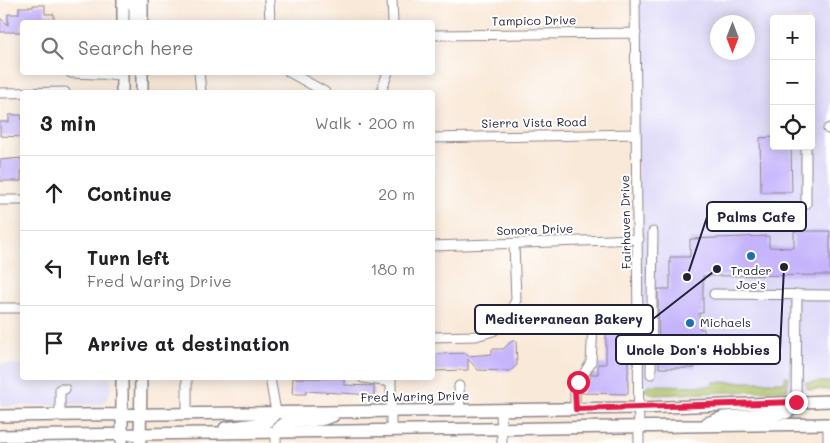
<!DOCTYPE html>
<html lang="en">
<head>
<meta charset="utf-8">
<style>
  body { margin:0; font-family:Mali,sans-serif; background:#f2f2f2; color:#202124 }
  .controls { position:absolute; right:15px; top:15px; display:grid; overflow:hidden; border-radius:5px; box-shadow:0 2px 12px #0003 }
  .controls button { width:45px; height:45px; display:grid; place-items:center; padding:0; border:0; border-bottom:1px solid #e0e0e0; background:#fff; color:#202124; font:25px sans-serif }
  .compass { position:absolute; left:710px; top:15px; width:45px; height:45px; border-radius:50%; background:#fff; box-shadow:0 2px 12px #0003; rotate:180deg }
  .stop { position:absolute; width:15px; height:15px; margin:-11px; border:4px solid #e11d48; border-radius:50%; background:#fff }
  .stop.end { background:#e11d48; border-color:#fff; box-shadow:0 1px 5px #0008 }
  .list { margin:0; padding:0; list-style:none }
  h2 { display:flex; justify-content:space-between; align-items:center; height:65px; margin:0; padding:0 20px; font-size:21px }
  h2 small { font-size:16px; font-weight:400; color:#757577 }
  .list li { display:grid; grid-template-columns:32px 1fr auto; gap:15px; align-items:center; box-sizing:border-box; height:75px; padding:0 20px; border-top:1px solid #e0e0e0 }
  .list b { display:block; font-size:19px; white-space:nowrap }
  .list p { margin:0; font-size:16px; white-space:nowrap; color:#757577 }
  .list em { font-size:16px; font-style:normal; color:#757577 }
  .icon { flex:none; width:28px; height:28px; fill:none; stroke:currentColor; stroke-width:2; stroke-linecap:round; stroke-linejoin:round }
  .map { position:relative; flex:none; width:830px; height:443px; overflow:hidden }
  .search { position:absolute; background:#fff; box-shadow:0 2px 12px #0003; left:20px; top:20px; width:415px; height:55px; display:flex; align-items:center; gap:12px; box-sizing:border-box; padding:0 18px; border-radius:5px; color:#757577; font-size:19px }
  .panel { position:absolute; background:#fff; box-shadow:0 2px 12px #0003; left:20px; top:90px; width:415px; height:290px; border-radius:5px }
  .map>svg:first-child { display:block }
  .built { fill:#dbd6f7; fill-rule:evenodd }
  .green { fill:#aabf64; stroke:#667050 }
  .building { fill:#c5b4fc }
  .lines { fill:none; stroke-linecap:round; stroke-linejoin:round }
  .minor-casing { stroke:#8e868a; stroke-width:11 }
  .major-casing { stroke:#8e868a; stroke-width:14 }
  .minor { stroke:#fff; stroke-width:9 }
  .major { stroke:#fff; stroke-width:11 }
  .route { stroke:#e11d48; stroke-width:6 }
  .poi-dot { fill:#1f6fb2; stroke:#fff; stroke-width:2 }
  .labels { text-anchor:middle; stroke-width:4; stroke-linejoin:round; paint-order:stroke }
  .street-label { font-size:12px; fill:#22223b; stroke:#fff }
  .poi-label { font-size:12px; fill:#22223b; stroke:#fff }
  .leader { fill:none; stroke:#22223b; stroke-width:2 }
  .callout-dot { fill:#22223b; stroke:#fff; stroke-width:2 }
  .callout { fill:#fff; stroke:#22223b; stroke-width:2 }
  .callout-label { font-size:14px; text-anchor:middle; font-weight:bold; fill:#22223b }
</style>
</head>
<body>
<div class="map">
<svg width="830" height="443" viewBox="0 0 830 443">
  <rect width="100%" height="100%" fill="#fff"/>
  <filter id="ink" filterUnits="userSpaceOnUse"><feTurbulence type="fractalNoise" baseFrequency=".02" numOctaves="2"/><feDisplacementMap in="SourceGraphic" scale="10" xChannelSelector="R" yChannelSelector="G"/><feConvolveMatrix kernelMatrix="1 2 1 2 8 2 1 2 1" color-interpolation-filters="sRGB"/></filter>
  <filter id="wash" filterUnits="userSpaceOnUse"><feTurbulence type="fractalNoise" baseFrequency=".0096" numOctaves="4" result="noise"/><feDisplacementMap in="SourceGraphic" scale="20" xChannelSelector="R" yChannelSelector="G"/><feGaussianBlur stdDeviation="1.12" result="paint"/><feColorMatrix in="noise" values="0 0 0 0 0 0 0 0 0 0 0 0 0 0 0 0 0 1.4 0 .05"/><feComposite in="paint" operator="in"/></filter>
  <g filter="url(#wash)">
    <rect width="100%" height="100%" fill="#f9e9d8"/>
    <path class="built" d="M636,0h194v390h-42l-133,7 -14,-12zM774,19h37v127h-37zM718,22h30v30h-30z
      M0,364h22v14h89v13l-8,13 -103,2z"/>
    <path class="green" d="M785,376l4,1 -2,13 -134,5 -9,-5 4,-5 65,1v-4h72z
      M805,382h25v8l-22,-1z"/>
    <g id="blocks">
      <path class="building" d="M33,5h12v9h9v8h-32v10h-22v-14l8,7v-11h11v-7h14z
        M9,115h13v22l-22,-1v-14h9z
        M774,137v9h17l1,46h-31l-1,-54z
        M22,158l-1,23h-21v-21z
        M794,231h36v44l-127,1v37h-4l1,16h4l1,35h-10v4h-36l-1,-79h12v-32h20v-18l79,-3v11l25,1z
        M606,332h22v62l-47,-1 6,-11h3l1,-8h7v-10h8z
        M512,341h4l1,24 -7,6 -32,-1 -10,-11v11l-36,1v-14l6,-3 28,-1 2,3 24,-2v-5h11z
        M293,378h51v7l30,1v9l-68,-4v3h-14z"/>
    </g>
  </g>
  <g filter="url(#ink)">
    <use href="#blocks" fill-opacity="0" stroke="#8e868a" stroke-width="1"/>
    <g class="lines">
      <g class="minor-casing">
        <path id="minor" d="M269,0l1,22
          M392,0l1,22
          M635,0l4,443
          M432,35l204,-2
          M199,72l2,20
          M289,72l36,20
          M71,73l51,2
          M381,92l7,-20
          M0,93l65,-1
          M828,129l2,-1
          M432,138l204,-4
          M806,146v58
          M0,200h22
          M432,246l207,-7
          M714,294l116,1
          M0,308h22
          M432,337l44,-1 17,-5 12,-9 11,-22 -2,-56
          M651,374l2,-142
          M270,378l6,34
          M363,378l28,4
          M459,386l1,25
          M796,402l1,-108
          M575,409v-20l16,-27 2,-36 46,-1
          M501,410l1,33
          M187,413v-35
          M60,415v-26h5
          M828,424v19
          M391,431v-53
          M276,443v-11"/>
      </g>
      <g class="major-casing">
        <path id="major" d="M131,0l4,8v14
          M142,0v18
          M123,22v-22
          M122,92v-20
          M142,92v-20
          M0,416l639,-8 191,-7
          M707,423l17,-6 62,-4 7,-4 3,-7
          M225,428l39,-5 5,-2 7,-9
          M276,432c9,-16 25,-10 41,-12 6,0 11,-3 16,-4
          M0,436l830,-12
          M122,441v-63
          M140,443l1,-65"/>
      </g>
      <use href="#minor" class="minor"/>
      <use href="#major" class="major"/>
    </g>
  </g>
  <g class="lines" filter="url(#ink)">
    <path class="route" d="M578,382l-3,7 1,20 220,-7"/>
  </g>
  <g class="poi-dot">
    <circle cx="751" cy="256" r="5"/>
    <circle cx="690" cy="323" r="5"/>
  </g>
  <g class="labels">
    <g class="street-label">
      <text transform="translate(534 21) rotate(-1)" y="4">Tampico Drive</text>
      <text transform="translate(534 123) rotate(-1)" y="4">Sierra Vista Road</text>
      <text transform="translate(626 222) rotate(-91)" y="4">Fairhaven Drive</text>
      <text transform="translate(535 230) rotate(-2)" y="4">Sonora Drive</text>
      <text transform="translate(415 397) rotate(-1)" y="4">Fred Waring Drive</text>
    </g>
    <g class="poi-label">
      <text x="751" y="275">Trader<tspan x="751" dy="14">Joe's</tspan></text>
      <text x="700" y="327" text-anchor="start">Michaels</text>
    </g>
  </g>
  <path class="leader" d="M687 277L707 217M717 269L653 319M784 267L780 350"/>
  <g class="callout-dot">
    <circle cx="687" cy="277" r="5"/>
    <circle cx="717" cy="269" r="5"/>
    <circle cx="784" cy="267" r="5"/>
  </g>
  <g class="callout">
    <rect x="707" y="202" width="99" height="29" rx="5"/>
    <rect x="475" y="305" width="178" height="29" rx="5"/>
    <rect x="616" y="335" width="164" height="29" rx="5"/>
  </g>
  <g class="callout-label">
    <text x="756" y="222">Palms Cafe</text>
    <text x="564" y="324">Mediterranean Bakery</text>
    <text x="698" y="355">Uncle Don's Hobbies</text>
  </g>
</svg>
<div class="controls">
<button>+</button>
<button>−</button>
<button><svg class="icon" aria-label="locate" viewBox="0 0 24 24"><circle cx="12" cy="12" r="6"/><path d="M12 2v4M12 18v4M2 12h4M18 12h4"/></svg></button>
</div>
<svg class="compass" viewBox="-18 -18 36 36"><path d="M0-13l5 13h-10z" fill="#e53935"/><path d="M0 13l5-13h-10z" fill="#757577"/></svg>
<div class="stop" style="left:578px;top:382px"></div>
<div class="stop end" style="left:796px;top:402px"></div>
<div class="search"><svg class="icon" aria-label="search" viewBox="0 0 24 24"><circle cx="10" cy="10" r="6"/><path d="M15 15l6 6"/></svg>Search here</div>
<section class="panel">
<h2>3 min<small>Walk · 200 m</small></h2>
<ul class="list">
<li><svg class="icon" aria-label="ahead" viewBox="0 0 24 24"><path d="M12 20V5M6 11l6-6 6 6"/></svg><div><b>Continue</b></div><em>20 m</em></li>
<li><svg class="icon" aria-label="left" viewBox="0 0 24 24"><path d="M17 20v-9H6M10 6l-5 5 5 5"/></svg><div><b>Turn left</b><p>Fred Waring Drive</p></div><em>180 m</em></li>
<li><svg class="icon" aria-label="arrive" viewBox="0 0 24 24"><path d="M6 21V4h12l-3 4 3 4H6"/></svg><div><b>Arrive at destination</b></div></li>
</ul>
</section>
</div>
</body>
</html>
